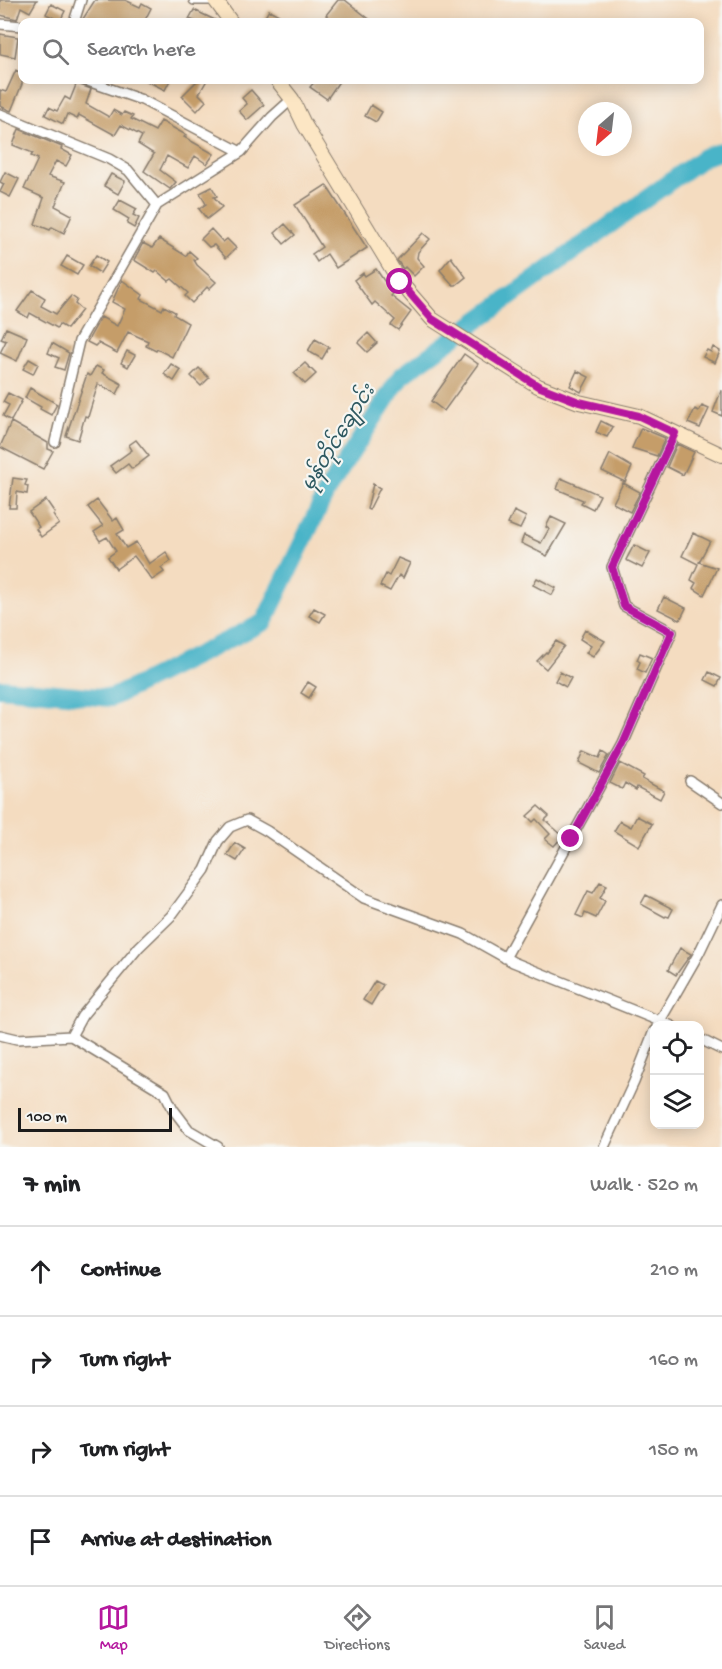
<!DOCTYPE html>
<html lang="en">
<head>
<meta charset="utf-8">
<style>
  body { margin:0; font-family:"Gochi Hand","Noto Sans Myanmar",sans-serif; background:#f2f2f2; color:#202124 }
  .controls { position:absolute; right:18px; bottom:18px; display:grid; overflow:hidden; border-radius:12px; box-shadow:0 3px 15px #0003 }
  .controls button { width:54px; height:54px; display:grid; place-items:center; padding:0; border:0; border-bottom:2px solid #e0e0e0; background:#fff; color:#202124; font:30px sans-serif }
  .compass { position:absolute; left:578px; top:102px; width:54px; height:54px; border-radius:50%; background:#fff; box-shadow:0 3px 15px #0003; rotate:208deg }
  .scale { position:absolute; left:18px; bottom:15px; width:154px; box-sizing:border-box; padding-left:6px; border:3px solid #1c1c1c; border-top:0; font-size:16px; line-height:21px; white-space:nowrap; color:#1c1c1c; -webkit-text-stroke:4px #f6f6f2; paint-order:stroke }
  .stop { position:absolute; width:18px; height:18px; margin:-14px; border:4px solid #b5179e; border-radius:50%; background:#fff }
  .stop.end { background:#b5179e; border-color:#fff; box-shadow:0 2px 6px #0008 }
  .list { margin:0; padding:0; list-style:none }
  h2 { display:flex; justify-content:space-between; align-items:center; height:78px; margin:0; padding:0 24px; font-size:26px }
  h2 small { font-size:20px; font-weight:400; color:#757577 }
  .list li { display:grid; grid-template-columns:39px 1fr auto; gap:18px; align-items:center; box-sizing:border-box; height:90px; padding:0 24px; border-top:2px solid #e0e0e0 }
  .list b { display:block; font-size:22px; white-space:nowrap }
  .list em { font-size:20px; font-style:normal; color:#757577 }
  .icon { flex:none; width:33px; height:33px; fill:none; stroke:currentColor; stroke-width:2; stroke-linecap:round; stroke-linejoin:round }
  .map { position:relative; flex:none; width:722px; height:1147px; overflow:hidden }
  .search { position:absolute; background:#fff; box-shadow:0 3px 15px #0003; left:18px; right:18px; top:18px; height:66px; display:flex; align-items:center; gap:15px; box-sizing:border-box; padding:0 21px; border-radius:12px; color:#757577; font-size:22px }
  .sheet { height:438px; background:#fff }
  nav { display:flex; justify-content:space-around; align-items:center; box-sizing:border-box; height:84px; border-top:2px solid #e0e0e0; background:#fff; font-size:16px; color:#757577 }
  nav a { display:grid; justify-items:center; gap:3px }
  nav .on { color:#b5179e }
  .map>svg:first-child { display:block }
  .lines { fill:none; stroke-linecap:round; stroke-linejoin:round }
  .river { stroke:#4ab4c8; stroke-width:18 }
  .building { fill:#c59d69 }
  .street-casing { stroke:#887c6e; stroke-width:12 }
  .secondary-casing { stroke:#887c6e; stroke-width:16 }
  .street { stroke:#fff; stroke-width:9 }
  .secondary { stroke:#fce6c4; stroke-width:14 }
  .route { stroke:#b5179e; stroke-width:8 }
  .labels { text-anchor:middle; stroke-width:4.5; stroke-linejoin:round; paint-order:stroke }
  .water-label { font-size:20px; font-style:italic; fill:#2e5961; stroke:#f6f6f2 }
</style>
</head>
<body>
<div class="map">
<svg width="722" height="1147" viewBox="0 0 722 1147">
  <rect width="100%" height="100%" fill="#f6f6f2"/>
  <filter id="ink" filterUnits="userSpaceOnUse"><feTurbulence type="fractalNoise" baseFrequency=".0167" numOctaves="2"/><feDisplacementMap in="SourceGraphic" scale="12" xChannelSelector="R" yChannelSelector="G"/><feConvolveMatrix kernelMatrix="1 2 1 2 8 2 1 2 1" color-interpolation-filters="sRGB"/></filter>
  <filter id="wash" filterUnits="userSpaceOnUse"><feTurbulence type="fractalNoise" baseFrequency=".008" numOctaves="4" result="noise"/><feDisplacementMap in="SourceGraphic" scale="24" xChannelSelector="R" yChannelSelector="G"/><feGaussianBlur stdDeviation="1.35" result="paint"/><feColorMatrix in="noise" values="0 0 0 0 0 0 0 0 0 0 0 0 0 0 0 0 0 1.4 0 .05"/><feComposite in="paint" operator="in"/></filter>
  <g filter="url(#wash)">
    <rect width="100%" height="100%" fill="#f4dcc0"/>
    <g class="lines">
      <path class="river" d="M0,688l111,10 153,-76 64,-133 73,-113 303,-219 18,-6"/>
    </g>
    <g id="blocks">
      <path class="building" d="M0,0h37l-7,12 -9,-5 -4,12 -17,-4z
        M95,0h30l15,7 2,-4 9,5 -7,14h-63z
        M338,0h7l28,22h-38l-9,-7z
        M51,4l14,7 -5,10 -14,-7z
        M194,10l25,12h-22l-8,-3z
        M269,10l10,5 -5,7h-12z
        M0,34l18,3 -3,20 -15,-3z
        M16,70l6,4v10l-11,27 -11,-5v-16l6,2z
        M78,80l2,5 11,4 -5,15 23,13 4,-7 9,5 2,-3 9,4 -2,3 24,12 6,-10 25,14 -2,2 30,17 -7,10 -12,-8 -7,12 -21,-12 -7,14 16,12 -6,7 -26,-18 10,-17 -16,-10 4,-8 -21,-11 -6,10 -36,-20 -2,4 -10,-5 -4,10 -18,-9 4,-8 8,4 8,-14 5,3z
        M145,80h25l-5,10z
        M198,80h9l-8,14 7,7 -9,10 -15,-15z
        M316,80h24l-13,19 -17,-12z
        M251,90l13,15 -17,15 -8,-9 8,-7 -5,-6z
        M371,105l11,7 -6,10 -11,-6z
        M19,129l43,18 -1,2 11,6 -6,11 -10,-5 -8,15 17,6 -10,24 17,9 -8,18 -12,-6 -2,3 -15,-6 9,-26 -20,-9 14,-30 -7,-3 2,-3 -20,-8z
        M5,172l14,7 -9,18 -10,-5 4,-8 -4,-2z
        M111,174l14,7 -7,13 -14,-8z
        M326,185l41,63 -31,20 -9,-14 -10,8 -5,-8 10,-7 -27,-42z
        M212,187l5,9 -3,1 8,10 -15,12 -8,-10 7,-5 -6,-11z
        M120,200l17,9 -4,6 6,3 -5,10 -7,-4 2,-5 -15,-9z
        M285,224l10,11 -11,9 -9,-11z
        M211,229l12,13 4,-3 9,9 -10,10 -12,-13 -5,2 -8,-8z
        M423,233l7,6 -12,13 -1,6 7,8 -10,10 -9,-9 -2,2 -6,-9z
        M159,239l27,17 3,-5 8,7 -3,2 3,5 19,17 -7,7 -2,-2 -15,16 -7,-7 3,-3 -16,-14 -3,2 -12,-10 -2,2 -21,-13 9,-17 9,5z
        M96,255l11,7 -7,11 -11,-7z
        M67,256l16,9 -6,10 -16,-9z
        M451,257l15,20 -10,8h-3l-13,-15z
        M376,269l17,25 -2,2 20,16 -13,18 -7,-5 4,-5 -20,-18 -3,3 -18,-25 9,-7 2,3z
        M122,280l21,15 -2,4 21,11 2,-4 11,6 -1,3 14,8 -16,34 -15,-8 -1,2 -10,-5 2,-5 -20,-9 -11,21 -19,-10 -3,3 -8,-4 14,-25 16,9 8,-17 -13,-7z
        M32,290l13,8 -4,8 15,8 15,-18 6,4 -2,4 7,6 -15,19 -8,-5 -2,4 -27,-15 -2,5 -11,-7z
        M6,328l21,9 -10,24 -17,-8 6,-12 -5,-2z
        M368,333l9,10 -10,9 -9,-9z
        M315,339l14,8 -7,12 -14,-8z
        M52,343l17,10 -5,17 -9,-3 4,-9 -11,-5z
        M713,347l7,4 -5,12 -12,-6 4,-7 4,2z
        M127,351l8,4 -7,12 -7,-4z
        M464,354l14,10 -34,47 -13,-10z
        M29,359l9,5 -5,10 -10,-5z
        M305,363l11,11 -11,10 -11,-11z
        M171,364l10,6 -7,11 -10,-7z
        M96,366l8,4 -2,3 20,11 -5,10 -19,-10 -10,33 -3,-1 -7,24 -12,-4 21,-62 3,2z
        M199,368l10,10 -8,8 -10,-10z
        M577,371l12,6 -8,15 -11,-6z
        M30,388l27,16 -6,11 -11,-6 1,-2 -16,-9z
        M721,391h1v25l-9,-4z
        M8,393l14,7 -11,21 -8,-5 6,-11 -6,-3z
        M702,406l7,3 -9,19 -12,-5 7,-14 4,2z
        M601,421l12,6 -6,10 -11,-5z
        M11,422l37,21v6l5,2 -10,18 -43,-22z
        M641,428l24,10 -8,18 -25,-8z
        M136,440l13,16 -17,13 -4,-5 -12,9 -6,-7 22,-16 -3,-5z
        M677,444l17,8 -11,23 -16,-8z
        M610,454l22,13 -7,15 -23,-11z
        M13,478l14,2 -2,5 3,1 -1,8 -10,-2 -1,16h-7z
        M561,478l39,17 -7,14 -12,-6 2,-3 -26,-11z
        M623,483l17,9 -10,20 -17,-9z
        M373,484l7,4 -11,22 -2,-1z
        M46,500l9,13 -2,2 6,9 -18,13 -5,-8 3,-2 -10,-15z
        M97,500l16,21 4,-3 7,12 -7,4 9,14 10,-6 13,22 17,-12 5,9 -10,7 3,4 -12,8 -18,-24 -18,13 -8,-12 8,-6 -9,-14 -7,4 -6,-9 9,-6 -15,-19z
        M514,511l12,6 -6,12 -12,-5z
        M551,517l15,7 -19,32 -26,-13 3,-8 17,8 8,-14 -3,-2z
        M693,533l17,8 -11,21 18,6 -13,27 -11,-7 3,-5 -5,-3 7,-16 -16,-8z
        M634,545l16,8 -8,15 -16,-8z
        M398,558l12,5 -7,15 -4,-3 -9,16 -10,-5 6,-12 3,2z
        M537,578l19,10 -4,7 -19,-10z
        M664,597l22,11 -6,12 -22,-11z
        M314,608l11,6 -5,8 -11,-6z
        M585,630l20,11 -12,16 -7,-4 5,-7 -11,-7z
        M556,641l8,5 -18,23 -9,-8 9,-9 1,1z
        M640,653l12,5 -7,15 -8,-4 3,-7 -3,-2z
        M560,672l11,6 -5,9 -11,-6z
        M709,672l12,6 -4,8 -12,-6z
        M308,682l8,5 -7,11 -8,-5z
        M584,751l16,7 3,-7 6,4 -10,18 -20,-10z
        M620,763l24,13 -2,3 22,12 -4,8 -23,-12 -1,3 -11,-7 -3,6 -12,-6z
        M538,806l11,10 -4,4 18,16 -9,10 -9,-7 5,-5 -14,-15 -3,3 -6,-6z
        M637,816l15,8 -13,22 -25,-15 6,-10 11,6z
        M235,843l10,6 -8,12 -10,-6z
        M600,882l7,3 -7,13 5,3 -9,17 -11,-5 -2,5 -7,-3 12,-24 5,2z
        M646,895l27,14 -4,8 -3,-1 -1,1 -24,-13z
        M680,948l11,6 -15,21 -8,-5z
        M375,981l8,4 -12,20 -8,-5z"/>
    </g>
  </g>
  <g filter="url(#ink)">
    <use href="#blocks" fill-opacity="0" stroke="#887c6e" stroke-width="1.5"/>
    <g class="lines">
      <g class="street-casing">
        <path id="street" d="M194,0h15
          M74,22l7,-22
          M0,24l22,2
          M85,80l57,20 99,52
          M0,114l109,45 19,11 29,35 -78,136 -24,101
          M157,205l84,-53 31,-35 20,-18
          M690,781l32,22
          M505,958l118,-214 49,-112 -48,-26 -12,-39 63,-134
          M657,1026l42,-73 23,-48
          M0,1035l17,4 54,-3 11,-20 57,-69 32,-31 34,-46 13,-29 12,-14 17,-7 20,11 97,67 99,36 50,28 159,64
          M71,1036l94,57 8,16 16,21 29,17
          M700,1039l22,11
          M604,1147l30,-65 20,-51"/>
      </g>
      <g class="secondary-casing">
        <path id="secondary" d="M215,0l16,22
          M277,80l15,19 12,25 96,158 32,37 106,67 41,16 60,14 83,39"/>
      </g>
      <use href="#street" class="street"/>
      <use href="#secondary" class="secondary"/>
    </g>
  </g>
  <g class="lines" filter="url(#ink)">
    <path class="route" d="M400,282l32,37 106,67 41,16 60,14 36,17 -63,134 12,39 48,26 -49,112 -52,95"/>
  </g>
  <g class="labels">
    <g class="water-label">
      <text transform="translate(337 437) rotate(-58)" y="7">မုန်တိုင်ချောင်း</text>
    </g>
  </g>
</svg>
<div class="controls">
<button><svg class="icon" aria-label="locate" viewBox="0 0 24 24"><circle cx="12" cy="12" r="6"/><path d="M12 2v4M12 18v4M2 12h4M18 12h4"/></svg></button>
<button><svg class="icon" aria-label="layers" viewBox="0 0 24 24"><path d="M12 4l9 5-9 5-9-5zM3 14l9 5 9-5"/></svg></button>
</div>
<svg class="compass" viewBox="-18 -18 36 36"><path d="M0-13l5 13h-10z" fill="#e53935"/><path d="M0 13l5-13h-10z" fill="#757577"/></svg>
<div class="scale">100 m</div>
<div class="stop" style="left:400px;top:282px"></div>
<div class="stop end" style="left:571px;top:839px"></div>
<div class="search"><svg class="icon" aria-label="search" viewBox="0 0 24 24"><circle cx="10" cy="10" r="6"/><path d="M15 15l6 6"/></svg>Search here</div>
</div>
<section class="sheet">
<h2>7 min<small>Walk · 520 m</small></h2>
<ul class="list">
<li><svg class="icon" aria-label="ahead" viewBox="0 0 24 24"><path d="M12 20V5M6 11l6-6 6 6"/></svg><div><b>Continue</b></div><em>210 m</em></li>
<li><svg class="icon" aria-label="right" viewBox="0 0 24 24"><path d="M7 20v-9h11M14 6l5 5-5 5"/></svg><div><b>Turn right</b></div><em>160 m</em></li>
<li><svg class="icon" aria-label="right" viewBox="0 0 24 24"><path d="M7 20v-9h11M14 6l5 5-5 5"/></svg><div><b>Turn right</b></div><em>150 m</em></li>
<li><svg class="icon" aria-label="arrive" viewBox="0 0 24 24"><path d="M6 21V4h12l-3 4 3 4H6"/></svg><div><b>Arrive at destination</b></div></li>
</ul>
</section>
<nav>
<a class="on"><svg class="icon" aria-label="map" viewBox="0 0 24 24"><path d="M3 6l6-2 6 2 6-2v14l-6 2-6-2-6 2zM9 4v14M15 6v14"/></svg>Map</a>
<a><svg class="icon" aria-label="directions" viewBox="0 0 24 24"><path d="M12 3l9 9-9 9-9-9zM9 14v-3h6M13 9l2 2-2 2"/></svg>Directions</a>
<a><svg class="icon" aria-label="saved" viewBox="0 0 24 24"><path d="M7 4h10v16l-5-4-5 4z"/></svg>Saved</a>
</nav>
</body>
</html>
